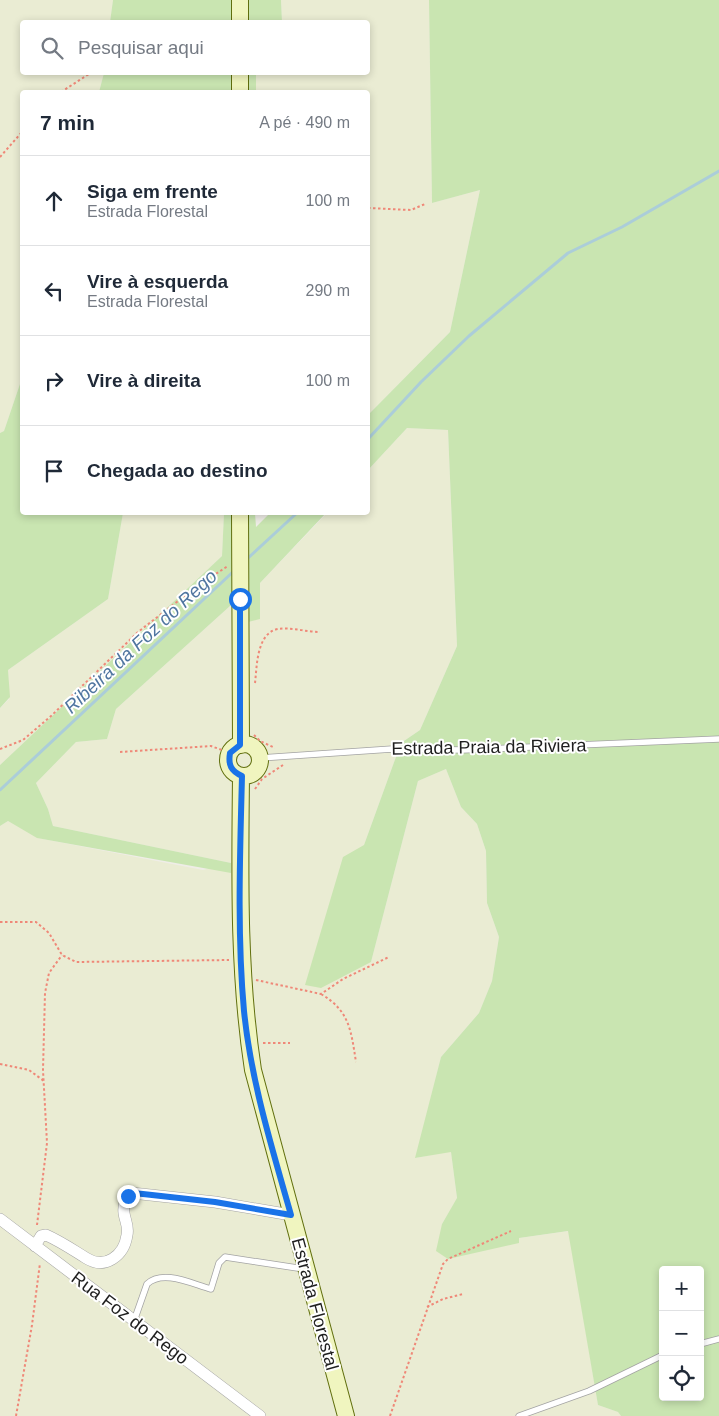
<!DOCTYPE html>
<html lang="pt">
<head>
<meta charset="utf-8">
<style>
  body { margin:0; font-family:Helvetica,sans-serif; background:#f2f2f3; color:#1f2937 }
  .controls { position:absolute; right:15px; bottom:15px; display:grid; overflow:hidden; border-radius:5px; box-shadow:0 2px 8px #0003 }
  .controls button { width:45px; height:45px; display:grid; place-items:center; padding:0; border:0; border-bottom:1px solid #e0e1e3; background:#fff; color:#1f2937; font:25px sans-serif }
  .stop { position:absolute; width:15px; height:15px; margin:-11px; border:4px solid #1a73e8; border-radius:50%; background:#fff }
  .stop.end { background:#1a73e8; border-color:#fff; box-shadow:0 1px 5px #0008 }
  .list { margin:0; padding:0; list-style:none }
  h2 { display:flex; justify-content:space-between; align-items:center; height:65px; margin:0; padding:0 20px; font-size:21px }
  h2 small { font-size:16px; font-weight:400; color:#747a83 }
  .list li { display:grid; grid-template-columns:32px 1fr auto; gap:15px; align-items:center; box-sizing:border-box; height:90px; padding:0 20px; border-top:1px solid #e0e1e3 }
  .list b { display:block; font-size:19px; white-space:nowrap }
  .list p { margin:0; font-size:16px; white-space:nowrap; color:#747a83 }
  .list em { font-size:16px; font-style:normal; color:#747a83 }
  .icon { flex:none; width:28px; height:28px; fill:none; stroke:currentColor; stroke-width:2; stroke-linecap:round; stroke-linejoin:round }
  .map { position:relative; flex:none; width:719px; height:1416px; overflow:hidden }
  .search { position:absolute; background:#fff; box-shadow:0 2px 8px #0003; left:20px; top:20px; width:350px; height:55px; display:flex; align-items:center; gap:12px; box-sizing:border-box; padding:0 18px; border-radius:5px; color:#747a83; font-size:19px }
  .panel { position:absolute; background:#fff; box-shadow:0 2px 8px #0003; left:20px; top:90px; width:350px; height:425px; border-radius:5px }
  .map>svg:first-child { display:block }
  .farmland { fill:#eaecd3 }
  .grass { fill:#c9e5b1; fill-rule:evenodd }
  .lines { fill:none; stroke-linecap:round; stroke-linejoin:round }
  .stream { stroke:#abcdd9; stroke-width:3 }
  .service-casing { stroke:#a3a3a3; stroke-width:7 }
  .minor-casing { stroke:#a3a3a3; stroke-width:12 }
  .secondary-casing { stroke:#616f0e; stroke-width:18 }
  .path { stroke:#ef8878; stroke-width:2; stroke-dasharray:2.5 2.5; stroke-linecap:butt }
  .service { stroke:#fff; stroke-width:5.5 }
  .minor { stroke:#fff; stroke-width:11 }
  .secondary { stroke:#f0f5bf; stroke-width:16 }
  .route { stroke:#1a73e8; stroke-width:6 }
  .labels { text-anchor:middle; stroke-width:4; stroke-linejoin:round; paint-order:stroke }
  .street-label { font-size:18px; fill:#1f1f1f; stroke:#fff }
  .water-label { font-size:19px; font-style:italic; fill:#5076a0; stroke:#fff }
</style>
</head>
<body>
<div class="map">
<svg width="719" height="1416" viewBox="0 0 719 1416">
  <rect width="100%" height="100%" fill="#efede7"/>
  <path class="farmland" d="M0,0h113l-3,22h-88v50l82,1 -5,19h-77v286l-18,53 -4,2z
    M281,0h148l3,203 48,-13 -30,142 -82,83v-323h-112v-19l112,-1v-50h-86z
    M407,428l41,2 9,216 -37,84 -19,13 -37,102 7,117 47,-181 28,-12 15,38 16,17 9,27 1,52 12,34 -7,44 -13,32 -38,44 -25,101 35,-7 6,48 -15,25 77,14 50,-7 29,174 20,7 3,4h-621v-590l8,-5 30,17 165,32 28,-7 -178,-37 -5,-17 -12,-26 40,-41 31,-3 9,-30 114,-103 30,-23 67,-70 41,-1v-42z
    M123,513h101l-2,43 -222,209v-57l9,-9 -1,-29 100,-71z"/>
  <path class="grass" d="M113,0h168l1,22h-172z
    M429,0h290v1416h-98l-3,-4 -20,-7 -30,-174 -49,7v5l-71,16 -12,-8 6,-27 15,-26 -6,-46 -36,6 26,-101 38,-44 13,-32 7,-44 -12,-34 -1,-52 -9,-27 -16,-17 -15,-38 -28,12 -47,181 -50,26 -16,-3 38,-128 21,-12 37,-102 19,-13 37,-84 -9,-216 -41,-2 -39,42v-55l82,-83 30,-142 -48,13zM663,1270h37v127h-37z
    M104,73h152v19h-157z
    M22,378v134l101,1 -15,86 -100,71 2,27 -10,11v-275l4,-2z
    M224,513h31l1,14 14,-14h56l-66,70v36l-20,5v-25l-10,7 -114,103 -9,30 -31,3 -40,41 12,26 5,17 178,37v10l-194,-35 -29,-17 -8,5v-61l222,-209z"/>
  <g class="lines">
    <path class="stream" d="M368,439l53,-57 48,-46 99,-83 54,-26 97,-56
      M247,559l51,-47
      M0,790l235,-220"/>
    <g class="service-casing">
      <path id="service" d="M260,758l132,-9 70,1 257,-11
        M134,1321l13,-37c16,-15 45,0 64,5l8,-26 6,-6 79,12
        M700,1344l19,-5
        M519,1416l70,-25 74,-36"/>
    </g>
    <g class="minor-casing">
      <path id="minor" d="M0,1219l260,197
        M35,1246l6,-10 5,-1c14,6 27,15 40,23 19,12 38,-2 41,-23 2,-9 -2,-14 -3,-22 -1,-8 2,-17 8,-20l83,9 76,13"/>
    </g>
    <g class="secondary-casing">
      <path id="secondary" d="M240,0v22
        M240,72v20
        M240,512l1,233
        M228 760a16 16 0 1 1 32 0a16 16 0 1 1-32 0Z
        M241,776c-1,99 -3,196 12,294l93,346"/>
    </g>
    <path class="path" d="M61,92l28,-18 7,-2
      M0,157l22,-25
      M368,208l43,2 14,-6
      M255,683c2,-15 1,-50 23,-54 12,-2 29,3 42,3
      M254,735l6,6 15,7
      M0,749l23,-9 28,-24 87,-84 62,-48 28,-18
      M120,752l91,-6 19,7
      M255,789l7,-10 21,-14
      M0,922h36l13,11 13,22 14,7 153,-2
      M256,980l65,14 22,-15 46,-22
      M321,994c29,17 30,37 35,68
      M263,1043h27
      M0,1064l29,6 15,11
      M37,1225l10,-82 -4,-73 2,-77 4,-20 13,-18
      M427,1307l16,-8 20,-5
      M16,1416l16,-91 8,-62
      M390,1416l53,-152 5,-5 63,-28"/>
    <use href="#service" class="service"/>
    <use href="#minor" class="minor"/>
    <use href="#secondary" class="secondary"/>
  </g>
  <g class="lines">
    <path class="route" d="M128,1196l4,-3 11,1 72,8 76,13c-19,-67 -40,-134 -47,-204 -7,-77 -4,-157 -2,-235 -11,-5 -14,-11 -12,-23l10,-8v-146"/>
  </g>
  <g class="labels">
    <g class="street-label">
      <text transform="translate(489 747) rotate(-1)" y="6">Estrada Praia da Riviera</text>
      <text transform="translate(315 1304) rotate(75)" y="6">Estrada Florestal</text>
      <text transform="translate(130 1318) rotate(37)" y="6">Rua Foz do Rego</text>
    </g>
    <g class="water-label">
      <text transform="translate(140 641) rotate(-43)" y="7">Ribeira da Foz do Rego</text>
    </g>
  </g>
</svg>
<div class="controls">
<button>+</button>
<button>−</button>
<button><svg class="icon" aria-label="locate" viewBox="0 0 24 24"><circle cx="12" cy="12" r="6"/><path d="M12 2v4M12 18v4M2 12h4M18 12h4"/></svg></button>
</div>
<div class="stop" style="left:240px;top:599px"></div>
<div class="stop end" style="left:128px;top:1196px"></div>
<div class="search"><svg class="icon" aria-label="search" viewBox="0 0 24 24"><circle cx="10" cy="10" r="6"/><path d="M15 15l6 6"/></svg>Pesquisar aqui</div>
<section class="panel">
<h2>7 min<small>A pé · 490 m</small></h2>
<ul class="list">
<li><svg class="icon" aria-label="ahead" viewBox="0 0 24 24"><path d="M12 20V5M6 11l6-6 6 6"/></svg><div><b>Siga em frente</b><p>Estrada Florestal</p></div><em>100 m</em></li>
<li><svg class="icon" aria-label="left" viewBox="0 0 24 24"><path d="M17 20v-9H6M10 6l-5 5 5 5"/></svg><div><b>Vire à esquerda</b><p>Estrada Florestal</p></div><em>290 m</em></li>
<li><svg class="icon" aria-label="right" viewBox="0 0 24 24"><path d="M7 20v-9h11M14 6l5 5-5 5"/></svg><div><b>Vire à direita</b></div><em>100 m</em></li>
<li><svg class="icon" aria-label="arrive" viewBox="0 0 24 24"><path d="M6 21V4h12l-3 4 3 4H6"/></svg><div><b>Chegada ao destino</b></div></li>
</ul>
</section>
</div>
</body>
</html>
